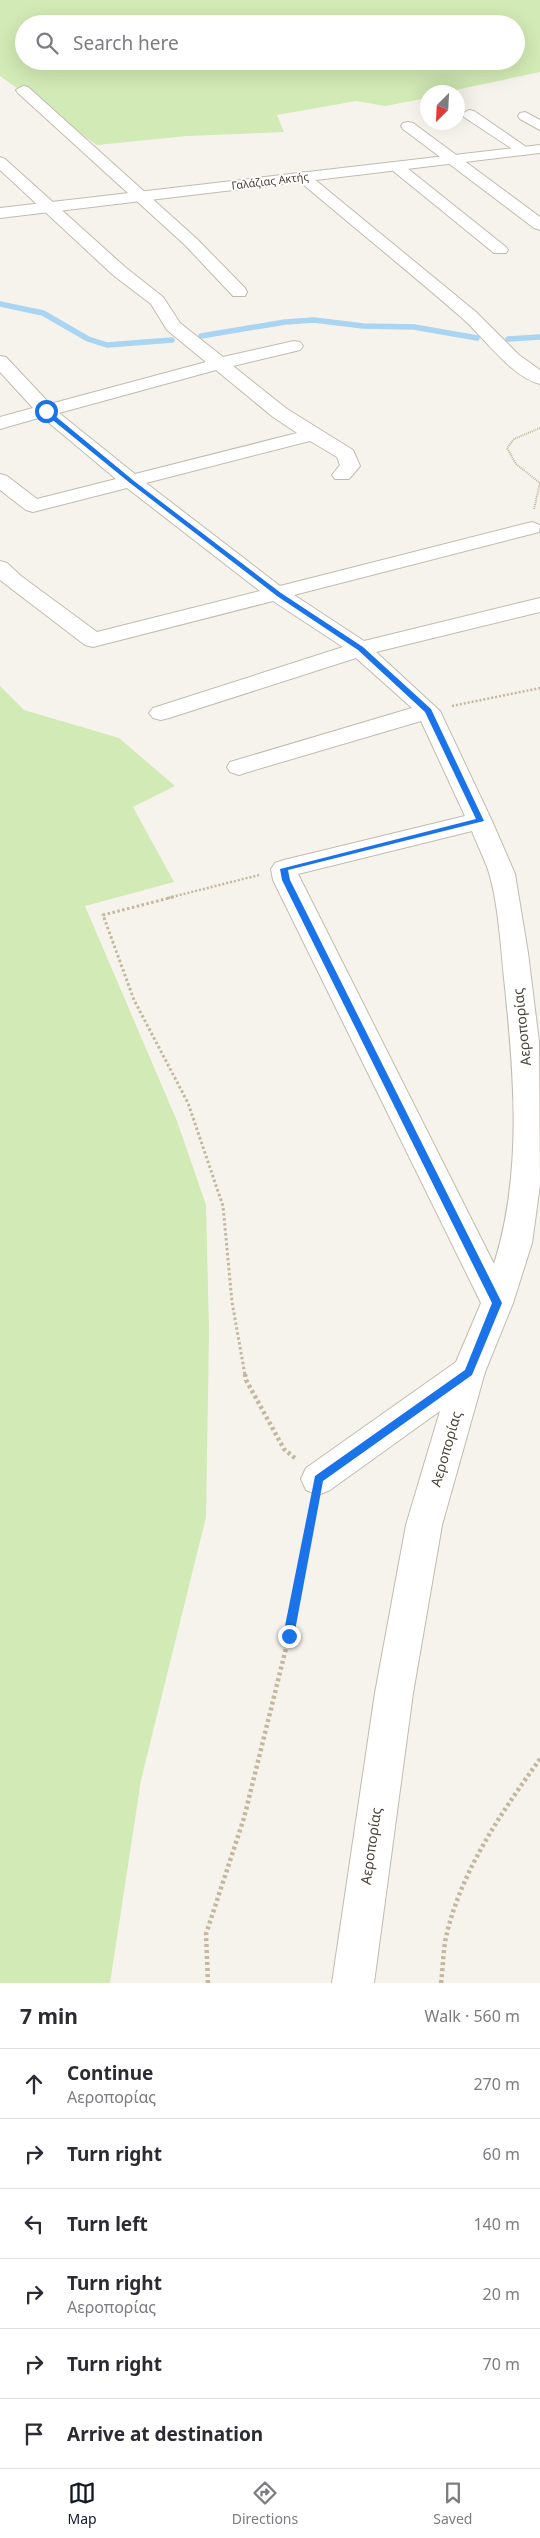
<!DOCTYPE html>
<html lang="en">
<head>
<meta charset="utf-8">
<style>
  body { margin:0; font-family:"Noto Sans",sans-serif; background:#f2f2f3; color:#2b2b33 }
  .compass { position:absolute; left:420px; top:85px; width:45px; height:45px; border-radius:50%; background:#fff; box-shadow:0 5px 20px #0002; rotate:204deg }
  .stop { position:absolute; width:15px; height:15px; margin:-11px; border:4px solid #1a73e8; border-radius:50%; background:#fff }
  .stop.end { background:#1a73e8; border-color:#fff; box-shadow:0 1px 5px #0008 }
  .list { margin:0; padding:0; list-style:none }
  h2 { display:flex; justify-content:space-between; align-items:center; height:65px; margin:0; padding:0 20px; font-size:21px }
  h2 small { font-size:16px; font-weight:400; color:#7c7c81 }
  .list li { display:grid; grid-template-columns:32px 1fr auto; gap:15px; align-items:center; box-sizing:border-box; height:70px; padding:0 20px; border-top:1px solid #e1e1e2 }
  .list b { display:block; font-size:19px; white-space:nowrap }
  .list p { margin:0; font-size:16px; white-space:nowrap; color:#7c7c81 }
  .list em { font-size:16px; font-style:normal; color:#7c7c81 }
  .icon { flex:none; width:28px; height:28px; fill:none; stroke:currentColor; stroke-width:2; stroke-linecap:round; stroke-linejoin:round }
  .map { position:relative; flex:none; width:540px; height:1983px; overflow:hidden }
  .search { position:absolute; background:#fff; box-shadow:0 5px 20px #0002; left:15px; right:15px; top:15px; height:55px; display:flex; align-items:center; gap:12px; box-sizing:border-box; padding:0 18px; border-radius:28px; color:#7c7c81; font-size:19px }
  .sheet { height:485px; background:#fff }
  nav { display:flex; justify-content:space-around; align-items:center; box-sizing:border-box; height:70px; border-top:1px solid #e1e1e2; background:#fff; font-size:14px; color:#7c7c81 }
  nav a { display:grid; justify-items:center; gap:2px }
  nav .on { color:#111827 }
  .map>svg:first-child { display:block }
  .green { fill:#d2eab5; fill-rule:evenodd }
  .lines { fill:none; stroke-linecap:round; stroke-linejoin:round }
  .stream { stroke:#a9d4f2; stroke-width:5.5 }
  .minor-casing { stroke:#c2bbae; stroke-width:2 }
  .tertiary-casing { stroke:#c2bbae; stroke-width:2 }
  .path-far3 { stroke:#c4b79f; stroke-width:2; stroke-dasharray:1 1; stroke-linecap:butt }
  .path-far2 { stroke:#c4b79f; stroke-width:2.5; stroke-dasharray:2 2; stroke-linecap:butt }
  .path-far1 { stroke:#c4b79f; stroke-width:3; stroke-dasharray:2.5 2.5; stroke-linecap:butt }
  .path { stroke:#c4b79f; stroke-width:4.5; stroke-dasharray:3 3; stroke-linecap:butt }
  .minor { fill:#fff; fill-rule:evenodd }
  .tertiary { fill:#fff; fill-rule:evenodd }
  .route { fill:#1a73e8 }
  .labels { text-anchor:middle; stroke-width:4; stroke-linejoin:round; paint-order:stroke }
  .far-street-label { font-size:11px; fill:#4b4439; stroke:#fff }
  .street-label { font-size:14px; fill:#4b4439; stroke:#fff }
</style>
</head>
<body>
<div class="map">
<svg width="540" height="1983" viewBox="0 0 540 1983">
  <rect width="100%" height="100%" fill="#f6f3ec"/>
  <path class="green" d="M0,0h540v72l-94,20h-18l-1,6 -42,8 -29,-5 -79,14 7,17 -97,4 -90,9 -97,-69zM24,24h492v37h-492z
    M0,686l24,24 95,28 56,48 -42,21 41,75 -89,24 92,215 29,84 3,126 -3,186 -65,263 -31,203h-110z"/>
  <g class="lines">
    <path class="stream" d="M0,304l43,9 45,26 19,6 65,-5
      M201,336l84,-14 29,-2 49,6 51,1 63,11
      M508,339l32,-2"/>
    <g class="minor-casing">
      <path id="minor" d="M23,86l5,1 169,152 48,49 2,4 -2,4h-12l-48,-51 -167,-152 -2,-3z
        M469,110l5,1 58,40 -7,4 -5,-1 -56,-37 -2,-3z
        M525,112l15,8v10l-20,-11 -2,-3 2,-3z
        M408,122l5,1 127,94v13l-6,-2 -131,-99 -2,-3 2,-3z
        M0,157l5,2 120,108 38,30 17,26 43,34 71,-16 6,1 3,4 -3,4 -67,16 54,43 66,41 7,16 -11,13h-14l-3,-4 8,-10 -3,-8 -27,-16 -164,42 134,103 252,-64 8,3 -1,7 -245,63 70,46 176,-43v14l-164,40 64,59 52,110 23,53 13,79 11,89 1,143 -8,58 -19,60 -28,69 -43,153 -29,168 -39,290h-42l43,-290 31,-168 34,-114 -110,79 -12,5 -12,-5 -5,-11 5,-11 150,-106 25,-59 -208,-423 -2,-11 4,-6 9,-3 181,-44 -44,-95 -173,51 -9,3 -9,-3 -3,-5 3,-5 182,-54 -56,-50 -187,60 -8,2 -8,-2 -4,-5 4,-5 190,-61 -70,-46 -180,46 -8,-2 -85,-65v-19l7,2 14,13 76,56 163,-41 -133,-103 -94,24 -7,-2 -26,-20v-16l7,2 30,23 79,-20 -74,-62 -42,12v-12l33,-9 -33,-36v-16l6,1 44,47 156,-42 -39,-32 -16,-26 -38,-29 -113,-105zM216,370l57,47 24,16 -162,41 -76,-61zM472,831c5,14 13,28 17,42 9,29 12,75 15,105 10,95 19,194 -10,286l-196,-390z
        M397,162l5,2 104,83 2,3 -2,3h-12l-102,-83 -3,-3z
        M303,172l5,2 168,138 43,43 21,15v14c-29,-7 -56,-47 -78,-66 -54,-47 -110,-92 -164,-138l-3,-3z"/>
    </g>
    <g class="tertiary-casing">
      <path id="tertiary" d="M540,145v8l-540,65v-10z"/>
    </g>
    <path class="path-far3" d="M540,428l-26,11 -7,9 9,16 24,19
      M534,509l6,-26"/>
    <path class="path-far2" d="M452,706l88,-18
      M168,898l91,-23"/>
    <path class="path-far1" d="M173,897l-70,18 31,85 54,103 35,103 9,96 13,73"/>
    <path class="path" d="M245,1374l1,6 38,69 12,10
      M208,1983l-2,-49 38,-116 45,-182 24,-129
      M441,1983c2,-15 2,-31 5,-46 15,-66 55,-124 94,-178"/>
    <use href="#minor" class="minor"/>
    <use href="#tertiary" class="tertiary"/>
  </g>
  <path class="route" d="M44,410h4l86,71 147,112 82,54 68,62 53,112 -196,49 2,10 212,423 -30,72 -149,106 -29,155 -5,5 -6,-5 32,-160 150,-106 27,-67 -210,-423 -2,-11 196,-50 -51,-107 -67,-62 -81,-54 -147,-113 -86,-70z"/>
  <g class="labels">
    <g class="far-street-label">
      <text transform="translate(270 181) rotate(-7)" y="4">Γαλάζιας Ακτής</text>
    </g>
    <g class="street-label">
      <text transform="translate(522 1027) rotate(-96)" y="5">Αεροπορίας</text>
      <text transform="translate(446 1449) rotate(-74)" y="5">Αεροπορίας</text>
      <text transform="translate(371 1846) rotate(-82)" y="5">Αεροπορίας</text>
    </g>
  </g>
</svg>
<svg class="compass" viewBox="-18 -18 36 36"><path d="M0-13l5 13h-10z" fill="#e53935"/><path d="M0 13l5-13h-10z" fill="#7c7c81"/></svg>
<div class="stop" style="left:46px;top:411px"></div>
<div class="stop end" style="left:289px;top:1636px"></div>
<div class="search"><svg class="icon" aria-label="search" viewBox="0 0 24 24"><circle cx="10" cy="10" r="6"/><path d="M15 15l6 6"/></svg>Search here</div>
</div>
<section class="sheet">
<h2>7 min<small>Walk · 560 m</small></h2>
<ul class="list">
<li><svg class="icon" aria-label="ahead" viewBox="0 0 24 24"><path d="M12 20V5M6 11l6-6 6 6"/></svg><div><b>Continue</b><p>Αεροπορίας</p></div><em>270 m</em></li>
<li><svg class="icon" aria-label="right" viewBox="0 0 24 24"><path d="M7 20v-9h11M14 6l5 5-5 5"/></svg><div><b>Turn right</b></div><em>60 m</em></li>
<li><svg class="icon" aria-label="left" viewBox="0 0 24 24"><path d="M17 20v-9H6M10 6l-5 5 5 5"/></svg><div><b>Turn left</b></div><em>140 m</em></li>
<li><svg class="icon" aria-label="right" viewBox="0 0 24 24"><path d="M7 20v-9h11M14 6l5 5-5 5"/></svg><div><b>Turn right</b><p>Αεροπορίας</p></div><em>20 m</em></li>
<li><svg class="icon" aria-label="right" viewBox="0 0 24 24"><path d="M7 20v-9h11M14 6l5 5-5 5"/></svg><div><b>Turn right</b></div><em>70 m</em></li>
<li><svg class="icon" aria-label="arrive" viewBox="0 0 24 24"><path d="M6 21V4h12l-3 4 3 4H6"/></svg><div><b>Arrive at destination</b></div></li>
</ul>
</section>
<nav>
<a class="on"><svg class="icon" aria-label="map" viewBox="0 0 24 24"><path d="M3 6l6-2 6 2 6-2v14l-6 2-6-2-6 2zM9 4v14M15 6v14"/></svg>Map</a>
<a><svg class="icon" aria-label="directions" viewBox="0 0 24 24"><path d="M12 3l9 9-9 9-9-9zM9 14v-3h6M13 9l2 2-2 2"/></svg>Directions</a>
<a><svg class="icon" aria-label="saved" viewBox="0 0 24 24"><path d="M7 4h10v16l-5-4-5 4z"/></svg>Saved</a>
</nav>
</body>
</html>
